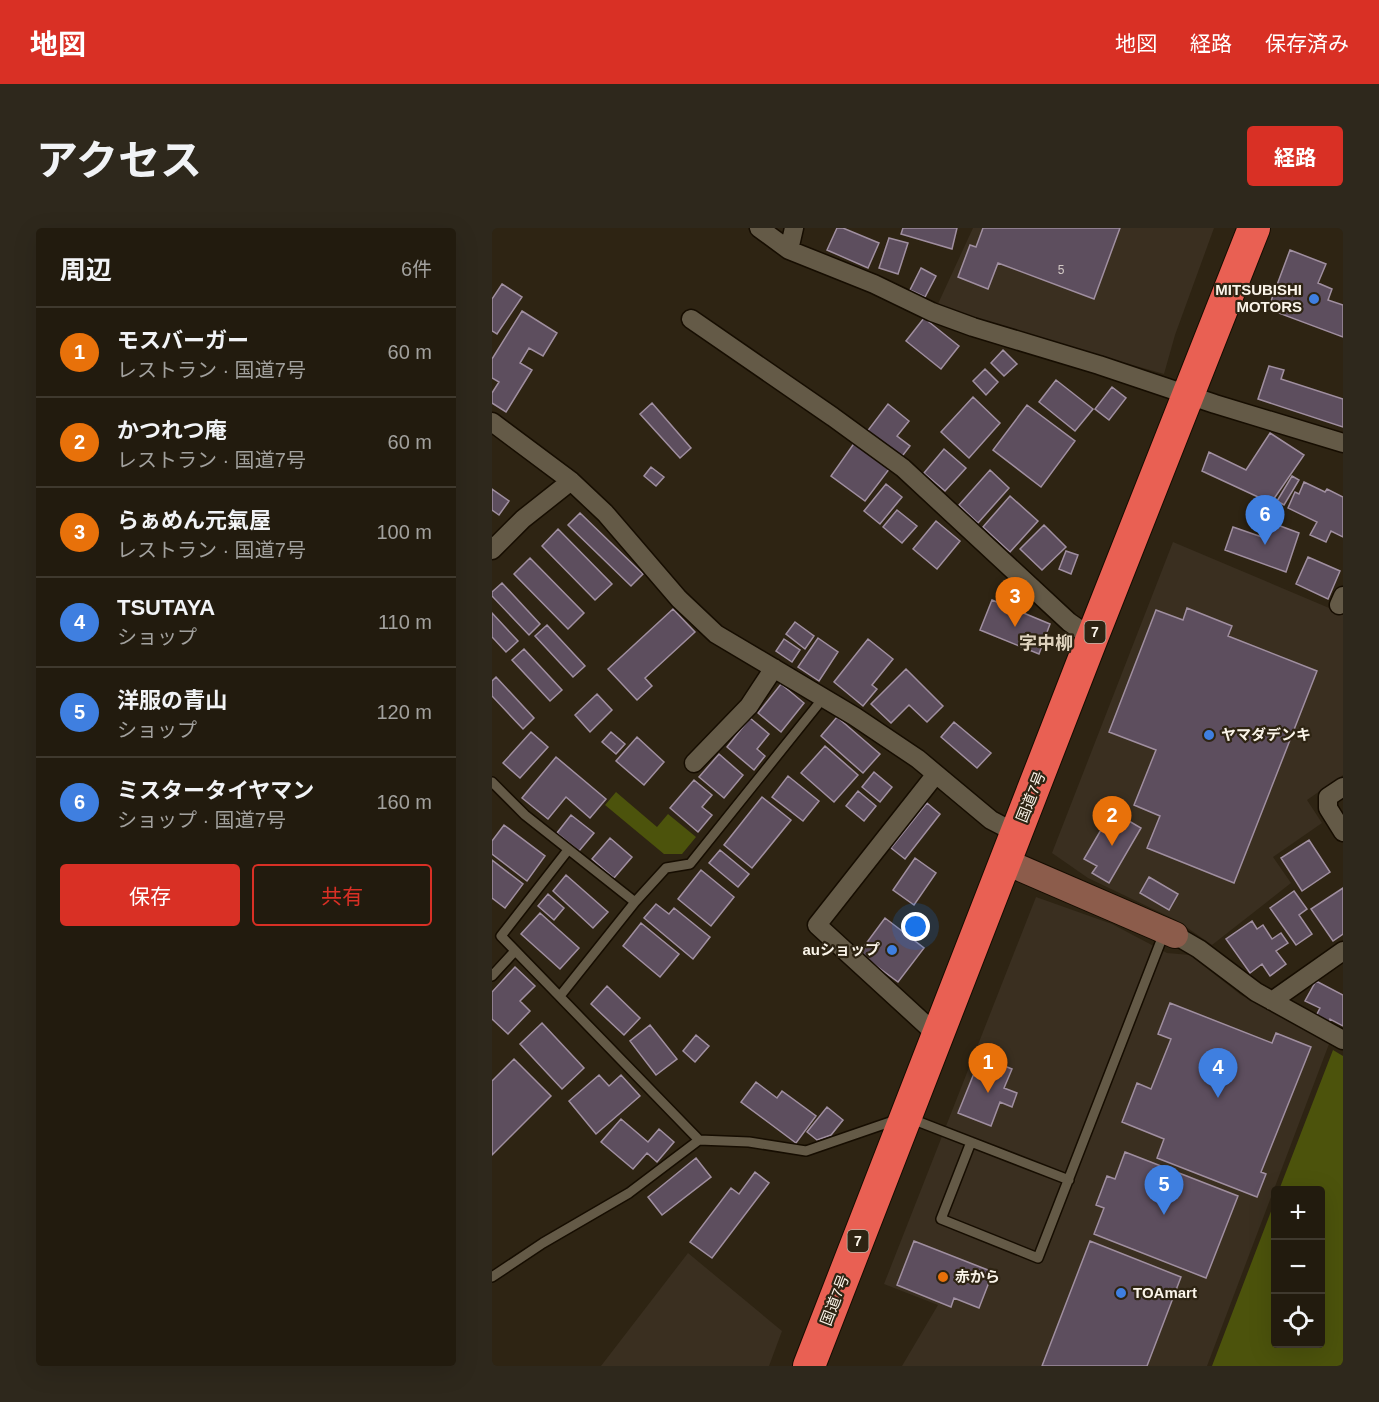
<!DOCTYPE html>
<html lang="ja">
<head>
<meta charset="utf-8">
<style>
  body { margin:0; font-family:Helvetica,"Noto Sans JP",sans-serif; background:#2e281c; color:#f1f3f6 }
  .controls { position:absolute; right:18px; bottom:18px; display:grid; overflow:hidden; border-radius:6px; box-shadow:0 6px 24px #0002 }
  .controls button { width:54px; height:54px; display:grid; place-items:center; padding:0; border:0; border-bottom:2px solid #3f392e; background:#221b0e; color:#f1f3f6; font:30px sans-serif }
  .you { position:absolute; left:424px; top:699px; width:21px; height:21px; margin:-15px; border:4px solid #fff; border-radius:50%; background:#1a73e8; box-shadow:0 0 0 9px #1a73e833 }
  .badge { display:grid; place-items:center; width:39px; height:39px; border-radius:50%; background:#d93025; color:#fff; font-size:20px; font-weight:700 }
  .pin { position:absolute; translate:-50% -50px; filter:drop-shadow(0 2px 3px #0008) }
  .pin::after { content:''; position:absolute; top:32px; width:21px; height:18px; background:inherit; clip-path:polygon(0 0,100% 0,50% 100%) }
  .list { margin:0; padding:0; list-style:none }
  h2 { display:flex; justify-content:space-between; align-items:center; height:78px; margin:0; padding:0 24px; font-size:26px }
  h2 small { font-size:20px; font-weight:400; color:#a2a19e }
  .list li { display:grid; grid-template-columns:39px 1fr auto; gap:18px; align-items:center; box-sizing:border-box; height:90px; padding:0 24px; border-top:2px solid #3f392e }
  .list b { display:block; font-size:22px; white-space:nowrap }
  .list p { margin:0; font-size:20px; white-space:nowrap; color:#a2a19e }
  .list em { font-size:20px; font-style:normal; color:#a2a19e }
  .actions { display:flex; gap:12px; padding:18px 24px }
  .actions a { flex:1; padding:14px 0; border:2px solid #d93025; border-radius:6px; text-align:center; font-size:21px; color:#d93025 }
  .actions .main { background:#d93025; color:#fff }
  .icon { flex:none; width:33px; height:33px; fill:none; stroke:currentColor; stroke-width:2; stroke-linecap:round; stroke-linejoin:round }
  .map { position:relative; flex:none; width:851px; height:1138px; overflow:hidden; border-radius:6px }
  header { display:flex; align-items:center; gap:36px; box-sizing:border-box; height:84px; padding:0 30px; background:#d93025; color:#fff }
  header strong { font-size:28px }
  nav { display:flex; gap:33px; margin-inline-start:auto; font-size:21px }
  .intro { display:flex; align-items:center; justify-content:space-between; box-sizing:border-box; height:144px; padding:0 36px }
  h1 { margin:0; font-size:42px }
  .button { padding:15px 27px; border-radius:6px; background:#d93025; color:#fff; font-size:21px; font-weight:700 }
  main { display:flex; gap:36px; padding:0 36px }
  aside { flex:1; background:#221b0e; border-radius:6px; box-shadow:0 6px 24px #0002 }
  .map>svg:first-child { display:block }
  .commercial { fill:#3a2f20 }
  .green { fill:#4c530c }
  .building { fill:#5d4e5e; stroke:#a08fa0; stroke-width:1.5 }
  .lines { fill:none; stroke-linecap:round; stroke-linejoin:round }
  .lane-casing { stroke:#160d01; stroke-width:12 }
  .street-casing { stroke:#160d01; stroke-width:21 }
  .secondary-casing { stroke:#160d01; stroke-width:28 }
  .highway-casing { stroke:#160d01; stroke-width:34 }
  .lane { stroke:#645a47; stroke-width:9 }
  .street { stroke:#645a47; stroke-width:18 }
  .secondary { stroke:#8c5c4b; stroke-width:26 }
  .highway { stroke:#e96053; stroke-width:32 }
  .shop-dot { fill:#3f7fe0; stroke:#2e2413; stroke-width:2 }
  .food-dot { fill:#e8710a; stroke:#2e2413; stroke-width:2 }
  .labels { text-anchor:middle; stroke-width:4.5; stroke-linejoin:round; paint-order:stroke }
  .number-label { font-size:12px; fill:#d3cac6 }
  .shield { fill:#2e2413; stroke:#bdb6a9; stroke-width:1.5 }
  .shield-label { font-size:14px; font-weight:bold; fill:#faf4e9 }
  .poi-label { font-size:15px; font-weight:bold; fill:#faf4e9; stroke:#2e2413; text-anchor:start }
  .street-label { font-size:15px; fill:#faf4e9; stroke:#2e2413 }
  .quarter-label { font-size:18px; font-weight:bold; fill:#ded2bd; stroke:#2e2413 }
</style>
</head>
<body>
<header>
<strong>地図</strong>
<nav><a>地図</a><a>経路</a><a>保存済み</a></nav>
</header>
<div class="intro"><h1>アクセス</h1><a class="button">経路</a></div>
<main>
<aside>
<h2>周辺<small>6件</small></h2>
<ul class="list">
<li><span class="badge" style="background:#e8710a">1</span><div><b>モスバーガー</b><p>レストラン · 国道7号</p></div><em>60 m</em></li>
<li><span class="badge" style="background:#e8710a">2</span><div><b>かつれつ庵</b><p>レストラン · 国道7号</p></div><em>60 m</em></li>
<li><span class="badge" style="background:#e8710a">3</span><div><b>らぁめん元氣屋</b><p>レストラン · 国道7号</p></div><em>100 m</em></li>
<li><span class="badge" style="background:#3f7fe0">4</span><div><b>TSUTAYA</b><p>ショップ</p></div><em>110 m</em></li>
<li><span class="badge" style="background:#3f7fe0">5</span><div><b>洋服の青山</b><p>ショップ</p></div><em>120 m</em></li>
<li><span class="badge" style="background:#3f7fe0">6</span><div><b>ミスタータイヤマン</b><p>ショップ · 国道7号</p></div><em>160 m</em></li>
</ul>
<div class="actions"><a class="main">保存</a><a>共有</a></div>
</aside>
<div class="map">
<svg width="851" height="1138" viewBox="0 0 851 1138">
  <rect width="100%" height="100%" fill="#2e2413"/>
  <path class="commercial" d="M481,0h241l-39,107 -11,39 -171,-49 -56,-19z
    M681,314l168,71 2,-2v164l-36,25 15,23 -49,34 18,26 -79,62 -36,-25 -88,-42 -36,-25z
    M544,669l76,27 55,29 23,2 51,40 53,27 35,22 -122,322h-305l36,-61 -54,-21z
    M196,1025l94,78 -13,35h-168z"/>
  <path class="green" d="M124,564l41,35 11,-13 28,23 -14,17h-18l-59,-49z
    M841,822l10,6v310h-131l63,-165 1,143h44v-154h-41z"/>
  <path class="building" d="M345,0h6l36,15 -11,25 -41,-18z
    M411,0h54l-5,21 -51,-15z
    M491,0h137l-26,71 -96,-36 -10,26 -30,-12 12,-32 6,2z
    M397,10l19,5 -10,31 -19,-6z
    M798,22l36,14 -8,19 14,6 -4,11 15,5v32l-75,-28z
    M429,40l15,8 -11,21 -15,-7z
    M10,56l20,13 -25,37 -5,-3v-32z
    M30,83l35,22 -14,23 -14,-8 -9,15 12,7 -26,42 -14,-9v-10l7,-11 -7,-4v-19z
    M432,90l35,28 -18,23 -35,-28z
    M511,122l14,14 -13,12 -13,-13z
    M777,138l15,4 -3,9 62,20v28l-85,-28z
    M493,141l13,13 -12,13 -13,-14z
    M564,152l37,29 -18,22 -36,-29z
    M620,159l14,11 -17,22 -14,-11z
    M481,169l27,26 -31,35 -28,-26z
    M160,175l39,45 -11,10 -40,-44z
    M396,176l21,17 -12,15 13,10 -10,13 -34,-26z
    M535,177l48,36 -34,46 -48,-37z
    M778,205l34,22 -33,48 -69,-32 7,-19 37,18z
    M363,214l35,26 -25,33 -34,-25z
    M452,221l22,19 -21,23 -21,-18z
    M159,239l13,10 -8,9 -12,-10z
    M498,242l19,18 -31,35 -19,-18z
    M800,248l7,4 -15,25 -7,-4z
    M812,254l21,10 2,-3 16,8v40l-12,-6 -5,11 -16,-7 7,-13 -29,-14 7,-16 4,2z
    M394,256l16,13 -22,27 -16,-13z
    M0,261l17,12 -10,14 -7,-5z
    M518,268l28,25 -28,31 -27,-25z
    M405,282l20,16 -15,17 -19,-16z
    M88,285l63,61 -12,12 -63,-61z
    M444,293l24,20 -23,28 -24,-20z
    M775,293l32,12 -13,39 -61,-22 8,-23 29,10z
    M552,297l22,22 -24,23 -22,-21z
    M66,301l54,55 -17,16 -53,-54z
    M574,323l12,4 -7,19 -12,-5z
    M816,329l32,14 -12,28 -32,-15z
    M38,330l54,55 -16,16 -54,-55z
    M10,355l38,41 -11,11 -37,-39v-4z
    M500,372l58,24 -11,30 -59,-24z
    M695,380l45,18 -4,10 89,35 -83,212 -87,-35 13,-32 -26,-11 22,-55 -47,-18 47,-122 27,10z
    M181,381l22,23 -50,46 7,8 -15,14 -29,-31z
    M0,385l26,28 -12,11 -14,-15z
    M303,394l19,14 -9,13 -19,-15z
    M55,397l38,41 -12,11 -38,-41z
    M326,410l20,14 -19,29 -21,-14z
    M292,411l16,11 -8,12 -16,-11z
    M376,411l25,20 -21,26 5,4 -14,17 -29,-24z
    M32,421l38,41 -12,11 -38,-41z
    M414,441l37,37 -16,16 -18,-17 -18,18 -20,-19z
    M4,449l38,41 -11,11 -31,-33v-15z
    M289,456l23,19 -23,29 -23,-19z
    M105,466l15,16 -22,22 -15,-17z
    M345,489l43,37 -17,19 -42,-37z
    M258,490l19,16 -12,15 8,7 -11,14 -27,-23z
    M462,494l37,31 -14,15 -36,-31z
    M39,504l17,15 -28,31 -17,-15z
    M119,504l14,12 -9,10 -14,-12z
    M145,509l27,25 -20,23 -28,-24z
    M333,518l33,29 -24,27 -33,-29z
    M227,526l24,21 -19,23 -25,-21z
    M64,529l50,42 -16,19 -24,-21 -18,22 -26,-21z
    M382,544l18,15 -12,15 -18,-15z
    M296,548l31,25 -16,20 -31,-24z
    M202,552l18,15 -10,12 10,8 -14,17 -28,-24z
    M366,563l18,15 -12,15 -18,-15z
    M270,569l29,23 -39,48 -28,-23z
    M435,575l13,11 -35,45 -14,-11z
    M620,583l29,17 -32,55 -17,-10 5,-7 -13,-7z
    M79,587l23,18 -15,18 -22,-18z
    M12,597l41,31 -18,25 -35,-27v-13z
    M118,610l22,19 -18,21 -22,-19z
    M817,612l21,32 -28,19 -21,-33z
    M228,622l29,24 -11,13 -29,-24z
    M423,630l21,15 -22,32 -21,-15z
    M0,632l31,24 -18,24 -13,-10z
    M209,642l33,27 -23,29 -33,-27z
    M74,647l42,37 -15,16 -40,-37z
    M657,649l29,17 -9,16 -29,-17z
    M851,660v46l-10,7 -22,-32z
    M802,663l13,18 -8,6 13,19 -16,11 -26,-37z
    M56,666l16,14 -10,12 -16,-14z
    M164,676l13,10 5,-6 36,29 -17,22 -49,-41z
    M48,685l39,35 -19,21 -39,-35z
    M393,690l39,30 -26,34 -39,-29z
    M760,693l5,8 6,-4 9,14 9,-6 7,10 -12,8 10,13 -16,12 -8,-12 -12,9 -24,-34z
    M149,695l38,31 -19,23 -37,-31z
    M23,739l20,19 -15,15 10,10 -22,23 -16,-15v-27z
    M824,753l27,14v31l-13,-7 -1,4 -13,-7 4,-8 -15,-7z
    M115,758l33,32 -16,17 -33,-31z
    M678,775l102,40 4,-10 35,14 -50,125 5,2 -9,23 -100,-39 7,-19 -42,-17 15,-39 14,6 20,-50 -13,-5z
    M50,795l42,45 -22,21 -42,-45z
    M158,797l27,34 -21,16 -26,-34z
    M204,807l13,11 -14,16 -12,-11z
    M22,831l37,37 -59,59v-74z
    M497,832l23,9 -8,19 13,5 -5,14 -12,-5 -9,24 -33,-13 17,-42 9,3z
    M107,847l10,11 12,-11 19,21 -44,38 -27,-33z
    M264,854l21,16 5,-7 34,25 -20,27 -55,-41z
    M335,879l16,13 -12,15 -14,5 -10,-8z
    M129,891l27,23 11,-13 15,13 -17,20 -10,-9 -14,16 -32,-27z
    M633,924l113,44 -32,82 -112,-44 10,-26 -8,-3 11,-29 8,3z
    M204,930l15,19 -49,38 -14,-18z
    M263,944l14,11 -57,75 -22,-16 41,-54 8,6z
    M422,1013l79,31 -14,36 -25,-10 -3,9 -54,-22z
    M598,1013l91,36 -34,89h-105z"/>
  <g class="lines">
    <g class="lane-casing">
      <path id="lane" d="M0,554l33,33 110,87 31,-34 24,-4 134,-167
        M76,622l-67,86 198,204
        M0,748l23,-25
        M68,768l75,-94
        M417,890l160,62
        M479,914l-30,77 97,39 126,-325
        M0,1049l51,-34 86,-50 70,-53 50,2 57,9 90,-31"/>
    </g>
    <g class="street-casing">
      <path id="street" d="M267,0l30,22 85,34 58,28 41,15 126,38 116,39 128,39
        M297,22l5,-22
        M199,91l142,98 70,51 166,154 23,16
        M0,194l79,59 34,32 74,86 37,35 138,82 64,43 73,61 25,13
        M0,322l31,-31 48,-38
        M847,377l4,-9
        M202,535l55,-57 25,-38
        M444,546l-119,151 121,111
        M851,559l-15,10v11l15,24
        M683,707l24,14 57,43 87,48
        M780,773l71,-50"/>
    </g>
    <g class="secondary-casing">
      <path id="secondary" d="M514,634l169,73"/>
    </g>
    <g class="highway-casing">
      <path id="highway" d="M317,1138l283,-728 162,-410"/>
    </g>
    <use href="#lane" class="lane"/>
    <use href="#street" class="street"/>
    <use href="#secondary" class="secondary"/>
    <use href="#highway" class="highway"/>
  </g>
  <g class="shop-dot">
    <circle cx="822" cy="71" r="6"/>
    <circle cx="717" cy="507" r="6"/>
    <circle cx="400" cy="722" r="6"/>
    <circle cx="629" cy="1065" r="6"/>
  </g>
  <circle class="food-dot" cx="451" cy="1049" r="6"/>
  <g class="labels">
    <g class="number-label">
      <text x="569" y="46">5</text>
    </g>
    <g class="shield">
      <rect x="592.5" y="393" width="21" height="22" rx="4.5"/>
      <rect x="355.5" y="1002" width="21" height="22" rx="4.5"/>
    </g>
    <g class="shield-label">
      <text x="603" y="409">7</text>
      <text x="366" y="1018">7</text>
    </g>
    <g class="poi-label">
      <text x="810" y="67" text-anchor="end">MITSUBISHI<tspan x="810" dy="17">MOTORS</tspan></text>
      <text x="729" y="512">ヤマダデンキ</text>
      <text x="388" y="727" text-anchor="end">auショップ</text>
      <text x="463" y="1054">赤から</text>
      <text x="641" y="1070">TOAmart</text>
    </g>
    <g class="street-label">
      <text transform="translate(539 569) rotate(-68)" y="5">国道7号</text>
      <text transform="translate(343 1072) rotate(-69)" y="5">国道7号</text>
    </g>
    <g class="quarter-label">
      <text x="554" y="421">字中柳</text>
    </g>
  </g>
</svg>
<div class="controls">
<button>+</button>
<button>−</button>
<button><svg class="icon" aria-label="locate" viewBox="0 0 24 24"><circle cx="12" cy="12" r="6"/><path d="M12 2v4M12 18v4M2 12h4M18 12h4"/></svg></button>
</div>
<div class="you"></div>
<div class="pin badge" style="left:496px;top:865px;background:#e8710a">1</div>
<div class="pin badge" style="left:620px;top:618px;background:#e8710a">2</div>
<div class="pin badge" style="left:523px;top:399px;background:#e8710a">3</div>
<div class="pin badge" style="left:726px;top:870px;background:#3f7fe0">4</div>
<div class="pin badge" style="left:672px;top:987px;background:#3f7fe0">5</div>
<div class="pin badge" style="left:773px;top:317px;background:#3f7fe0">6</div>
</div>
</main>
</body>
</html>
